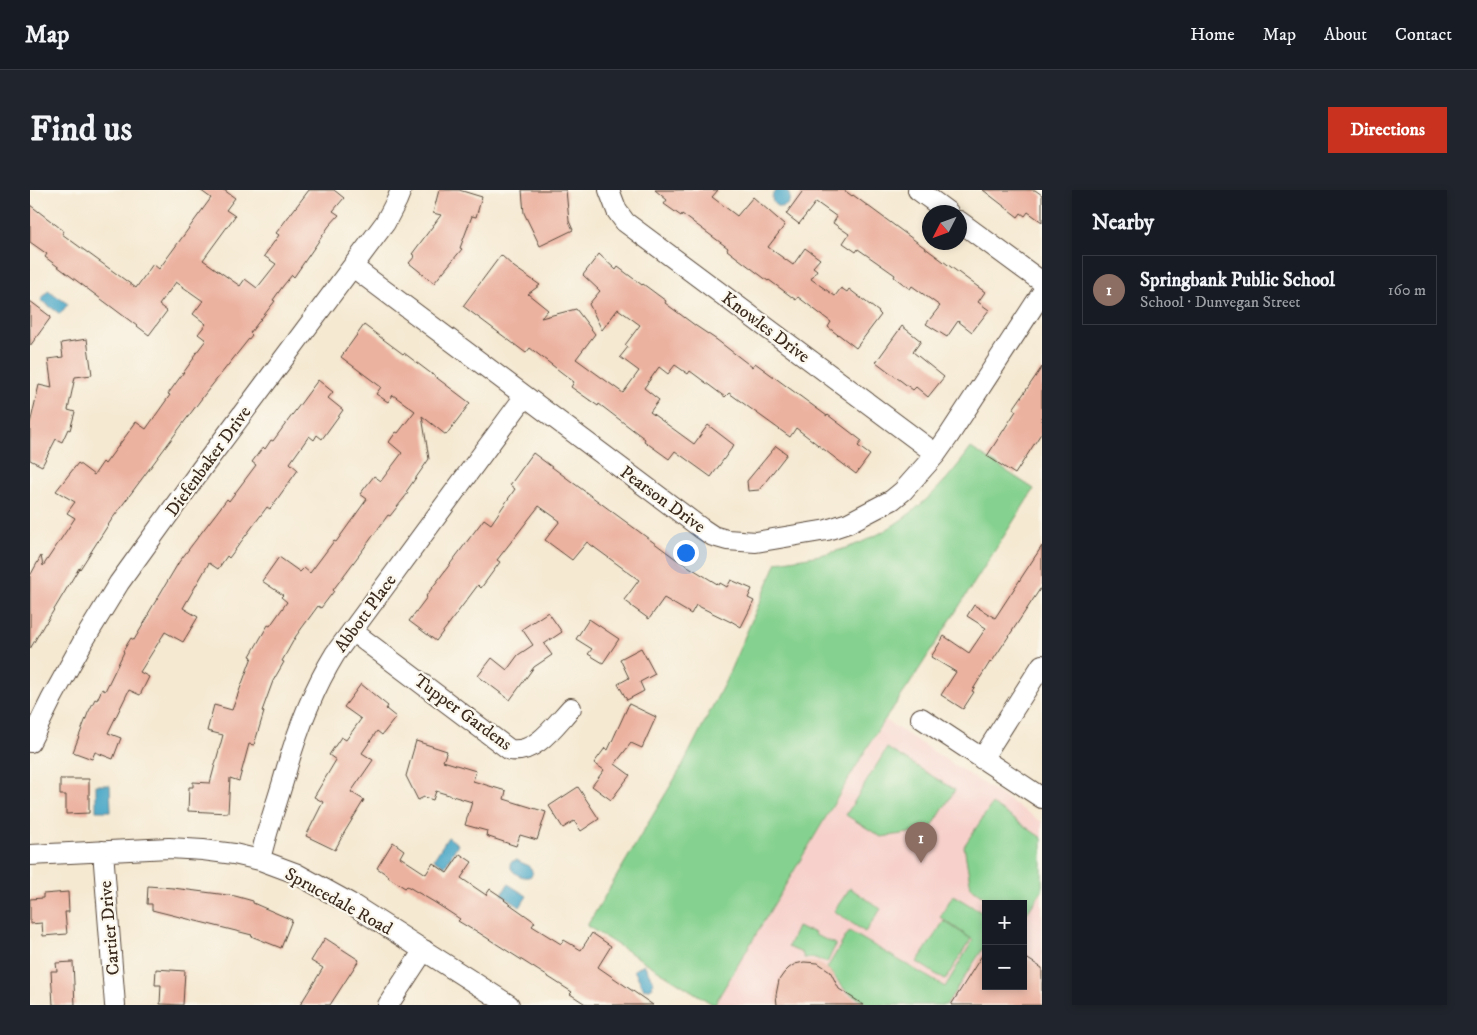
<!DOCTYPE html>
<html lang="en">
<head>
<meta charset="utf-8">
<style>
  body { margin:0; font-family:"IM FELL DW Pica",serif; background:#20242c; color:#f1f3f6 }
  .controls { position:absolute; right:15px; bottom:15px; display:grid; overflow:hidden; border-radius:0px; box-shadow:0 2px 8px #0003 }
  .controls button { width:45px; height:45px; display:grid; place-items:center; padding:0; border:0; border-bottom:1px solid #363941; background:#171b24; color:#f1f3f6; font:25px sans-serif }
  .compass { position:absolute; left:892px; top:15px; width:45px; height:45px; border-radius:50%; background:#171b24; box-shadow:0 2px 8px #0003; rotate:228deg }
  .you { position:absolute; left:655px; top:362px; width:18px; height:18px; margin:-12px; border:4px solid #fff; border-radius:50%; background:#1a73e8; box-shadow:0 0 0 8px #1a73e833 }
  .badge { display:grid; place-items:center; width:32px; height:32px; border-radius:50%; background:#c8321e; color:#fff; font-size:16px; font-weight:700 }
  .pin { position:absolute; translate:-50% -41px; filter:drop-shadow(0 1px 2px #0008) }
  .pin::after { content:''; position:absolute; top:26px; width:18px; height:15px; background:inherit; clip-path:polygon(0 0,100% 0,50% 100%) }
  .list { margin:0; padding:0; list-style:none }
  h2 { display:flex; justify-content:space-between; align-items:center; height:65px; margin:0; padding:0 20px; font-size:21px }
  h2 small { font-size:16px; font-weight:400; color:#9ea1a6 }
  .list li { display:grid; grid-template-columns:32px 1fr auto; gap:15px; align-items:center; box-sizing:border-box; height:70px; margin:0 10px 10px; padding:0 10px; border:1px solid #363941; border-radius:0px }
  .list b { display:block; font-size:19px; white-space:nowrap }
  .list p { margin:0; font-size:16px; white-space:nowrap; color:#9ea1a6 }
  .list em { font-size:16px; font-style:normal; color:#9ea1a6 }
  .map { position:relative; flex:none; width:1012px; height:815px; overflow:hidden; border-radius:0px }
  header { display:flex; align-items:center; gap:30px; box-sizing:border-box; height:70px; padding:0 25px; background:#171b24; border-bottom:1px solid #363941 }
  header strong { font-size:24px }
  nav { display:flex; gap:28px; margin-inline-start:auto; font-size:18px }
  .intro { display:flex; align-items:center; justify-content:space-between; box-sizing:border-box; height:120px; padding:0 30px }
  h1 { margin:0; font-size:35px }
  .button { padding:12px 22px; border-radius:0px; background:#c8321e; color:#fff; font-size:18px; font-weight:700 }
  main { display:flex; gap:30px; padding:0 30px }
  aside { flex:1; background:#171b24; border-radius:0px; box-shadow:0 2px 8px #0003 }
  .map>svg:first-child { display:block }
  .built { fill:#f7d0cb; fill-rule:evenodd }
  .green { fill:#85d18f; stroke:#607e56 }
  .water { fill:#46a6c6; stroke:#406872 }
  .building { fill:#ecb2a0 }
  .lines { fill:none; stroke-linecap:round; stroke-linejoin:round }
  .minor-casing { stroke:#574739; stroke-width:22 }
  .minor { stroke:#fff; stroke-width:20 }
  .labels { text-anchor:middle; stroke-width:4.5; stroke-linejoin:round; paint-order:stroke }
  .street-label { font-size:18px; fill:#3b2a1e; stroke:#fbf7ec }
</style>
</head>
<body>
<header>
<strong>Map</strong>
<nav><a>Home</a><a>Map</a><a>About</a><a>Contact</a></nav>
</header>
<div class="intro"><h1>Find us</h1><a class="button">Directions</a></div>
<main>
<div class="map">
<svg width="1012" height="815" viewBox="0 0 1012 815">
  <rect width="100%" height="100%" fill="#fbf7ec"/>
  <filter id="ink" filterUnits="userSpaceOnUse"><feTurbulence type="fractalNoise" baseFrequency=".02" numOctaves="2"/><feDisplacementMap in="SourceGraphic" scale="10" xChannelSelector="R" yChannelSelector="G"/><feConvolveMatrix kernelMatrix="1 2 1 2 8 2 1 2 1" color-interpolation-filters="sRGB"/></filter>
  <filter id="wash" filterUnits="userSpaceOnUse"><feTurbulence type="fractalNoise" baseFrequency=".0096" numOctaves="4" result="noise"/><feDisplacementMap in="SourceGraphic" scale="20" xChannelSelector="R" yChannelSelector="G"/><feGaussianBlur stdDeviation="1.12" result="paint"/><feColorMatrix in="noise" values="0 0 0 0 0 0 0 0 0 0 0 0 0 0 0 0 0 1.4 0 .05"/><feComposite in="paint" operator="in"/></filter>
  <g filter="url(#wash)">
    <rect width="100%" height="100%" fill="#f5e9d2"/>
    <path class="built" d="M855,530l157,102v183h-328zM956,714h37v82h-37z"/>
    <path class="green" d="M941,258l63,41 -125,196 -30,43 -165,277 -127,-79 94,-158 45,-88 51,-118c25,-4 51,-7 75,-16 51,-19 88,-55 119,-98z
      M857,558l68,42 -25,40 -49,7 -35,-22z
      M962,614l50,34v53l-19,28v-15h-28l-24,-16 -7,-42z
      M820,698l31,21 -16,23 -31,-21z
      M923,705l33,20v29l-40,61h-77l-23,-14 -19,-23 22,-37 96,56 28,-47 -33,-23z
      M914,731l27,18 -26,41 -28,-18z
      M767,737l10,4 1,-1 7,3v2l21,9 -9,19 -12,-5h-11l-2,-5 -14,-6z"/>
    <path class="water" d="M742 8a9 9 0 1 1 18 0a9 9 0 1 1-18 0Z
      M18,100l20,14 -8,10 -19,-14z
      M66,595h14l1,26h-15z
      M418,647l10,7 -13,22 -11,-7z
      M487,670c4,3 12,5 14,9 8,13 -21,10 -21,-6l3,-2z
      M478,694l19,12 -7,11 -18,-13z
      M614,774l10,19 -2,2 1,2 -5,3 -1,-2 -3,1 -10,-19z"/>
    <g id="blocks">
      <path class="building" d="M170,0h24l11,8 -9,12 9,6 -32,44 37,26 5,-7 12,9 19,-24 -12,-8 15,-21 -3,-2 33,-43h25l10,8 -11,13 6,4 -10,11 -35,51 -2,-2 -9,11 -10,14 2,1 -25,32 2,2 -47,59 -93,125 -32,50 -1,-1 -33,55h-1l-15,26v-73l11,-20 2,10 32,-48 -8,-5 8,-11 -19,-11 22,-28 16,12 9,-13 2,2 31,-42 10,7 24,-34 -2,-1 26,-36 -1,-1 13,-17 -8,-6 8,-10 -13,-10 10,-13 -27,-19 -17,23 8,6 -18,24 -104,-78 2,-3 -17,-12v-37l34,26 -2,3 74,54 17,-24 6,5 52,-71z
        M409,0h20l23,7 -6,20 -4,-1 -12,32 2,1 -28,34 -25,-20 6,-7 -3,-2 29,-39 -8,-2z
        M492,0h44l3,31 4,9 -33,16 -16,-33z
        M625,0h63l-6,7 25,19 16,-19 32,28 -17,22 25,18 12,-17 15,11 -7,8 4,3 -6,9 24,17 6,-8 6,4 2,-3 30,23v1l2,2 -25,33 -18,-14v1l-10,-8 3,-5 -33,-25 -2,3 -27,-20 -1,1 -41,-31 1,-2 -46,-34 -1,2 -17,-12 3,-4z
        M770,0h44l8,6 1,-1 132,97 -7,10 11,8 -17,22 -14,-11 -11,16 -21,-13 14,-18 -28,-20 -2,3 -16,-12 1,-2 -37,-26 -2,3 -13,-9 6,-9 -16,-11 4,-6 -21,-15 -17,22 -13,-10 16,-22z
        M953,0h52l7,5v27l-14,-10 -3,4 -4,-3 -3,4z
        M569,64l17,16 2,-3 24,18 1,-1 23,17 -1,2 31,23 21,14 35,27 3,-4 72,53 1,-1 34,26 -4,5 12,9 -14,19 -60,-46 -6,9 -61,-44 -4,4 -35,-26 -2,3 -13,-9 -7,9 -9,-7 -15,21 15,12 -9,12 44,32 14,-19 26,20 -23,32 -36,-26 -6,8 -25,-18 1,-2 -46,-35 -1,2 -27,-19 3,-5 -44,-34 -4,5 -63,-47 38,-51 13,12 26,18 -12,9 20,16 -7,8 35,-9 19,25 -19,25 47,34 16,-22 -19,-14 8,-10 -3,-2 15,-20 -22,-16 -16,21 -13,-26 11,-13 -17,-16z
        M0,111l21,16 -21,29z
        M334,135l39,29 1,-1 66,50 -24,32 -24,-19 7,43 -23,33 2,1 -18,23 -2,-1 -26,36 -29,39 1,1 -13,17 -3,-2 -22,30 -14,25 2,1 -11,19 -11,30 2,1 -10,33 -5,-1 -10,37 -9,-3 -2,35 -40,-2 1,-24h4v-5l17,1 13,-48 -16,-4 7,-26 18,5 20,-53 -2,-1 18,-31 2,1 17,-24 -6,-5 2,-2 -21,-14 17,-24 21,15 4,-4 6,5 24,-32 2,1 31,-43 -7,-5 14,-18 7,5 21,-28 -13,-11 7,-10 2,1 17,-22 -22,-16 -5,7 -12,-8 5,-7 -40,-30z
        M872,136l19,15 -8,11 31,25 -16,20 -12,-10 -3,3 -37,-28z
        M57,149l5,36 -17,2 -7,33 7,2 -5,18 -2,-1 -6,13 -6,-3 -14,27 -12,-6v-36l9,-39 13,3 -4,-29 15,-2 -2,-14z
        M1012,177v65l-27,42 -28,-18 29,-45 -3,-2z
        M288,190l15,12 -5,6 15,12 -21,29 -5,-4 -3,5 -5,-4 -19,27 8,7 -28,39 -3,-2 -38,51 -2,-2 -9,13 -9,-6 -26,45 15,9 -15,25 -18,-10 -25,40 9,5 -9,18 -11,-5 -21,43 13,5 -8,21 -18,-7 -3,7 -19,-7 15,-39 7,-14 2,1 5,-11 3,2 19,-39 -1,-1 8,-13 3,2 15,-25 -1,-1 31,-52 48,-63 2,2 27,-36 -4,-3 11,-15 2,2 6,-9 2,1z
        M746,256l11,8 -28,36 -11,1 -1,-10z
        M503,263l143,106 43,26 1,-2 7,4 4,-7 21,9 -4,9 6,3 -13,26 -10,-6v1l-35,-17 -5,9 -27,-16 -15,21 -18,-13v-1l-7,-5 15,-20 -52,-38 -15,18 -27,-20 15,-19 -21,-15 -42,54 3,2 -19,26 -3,-3 -42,56 -27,-20 18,-24 -1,-1 58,-77 7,5 24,-35 -5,-4z
        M1012,356v40l-51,77 -1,-1 -18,29 2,1 -11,17 -22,-14 15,-23 -25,-15 13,-21 25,17 17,-25 -19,-12 7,-11 21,13z
        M518,422l14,20 -18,12 8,11 -18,12 -24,33 -32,-24 14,-18 15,12 11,-15 15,-10 -11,-16z
        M559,429l30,20 -16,24 -15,-9 4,-5 -16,-10z
        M611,458l14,26 -15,8 4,9 -17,9 -9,-16 11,-6 -9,-19z
        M331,494l27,22 -2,3 10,8 -14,18 -5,-4 -15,22 11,7 -22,32 13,8 -20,33 -9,17 -29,-14 17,-34 -9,-5 22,-37 -7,-5 12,-18 5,3 15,-21 -17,-12z
        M599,514l27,13 -14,31 -11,-5 -16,21 15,11 -19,25 -19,-14 12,-16 -10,-7 11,-15 3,2z
        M386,551l31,10 -4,10 33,10 -3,10 33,10 -2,8 42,13 -9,28 -17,-5 -4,11 -30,-10 1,-5 -22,-6 7,-23 -36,-11 -3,9 -9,-3 -6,3 -12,-24z
        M30,589h29v34l-23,1v-19h-6z
        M548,597l21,32 -18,12 -7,-10 -11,7 -14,-22z
        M363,652l11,8 -4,7 26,17 7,-11 14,10 13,-19 12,8 -11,16 25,17 4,-6 15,10 -1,1 31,22 -3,4 29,18 3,-4 17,10 11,-17 19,13 -13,21 55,38h-66l-17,-11 2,-2 -99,-63v1l-15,-9 2,-2 -26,-17 -27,-16 -2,2 -17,-11 1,-1 -12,-8z
        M118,696l25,2 62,8 18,5v2l39,17 -11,28 -30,-12 1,-1 -100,-25v-6h-5z
        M38,702l1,20h-4l2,22 -24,2 -1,-13 -12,1v-25l13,-1v-4z
        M295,748l34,22 -29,45h-30l23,-37 -12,-7z
        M956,759v37h37v-30l19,12v37h-91z
        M43,772l2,43h-22l-2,-34h6l-1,-8z
        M774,772l14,1 12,8 9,18 25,16h-87l-1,-10 3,-15 5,-7 5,-5 6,-4z
        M126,779l29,2 -2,34 -23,-1 1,-19h-6z"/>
    </g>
  </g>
  <g filter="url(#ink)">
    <use href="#blocks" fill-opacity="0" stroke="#574739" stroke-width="1"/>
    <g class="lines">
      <g class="minor-casing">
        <path id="minor" d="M579,0l8,21 8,11 311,232
          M888,0l30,22
          M929,31l83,61
          M323,77l348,261 12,8 14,4 29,2 71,-12 21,-7 44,-23 11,-9 33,-37 12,-17 94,-144
          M322,441l158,119c26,4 45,-25 61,-42
          M891,528l121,80
          M0,552l22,-44 32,-58 35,-57 83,-115 183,-245 12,-23 4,-10
          M952,569l60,-94
          M73,661l12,154
          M0,665l139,-7 34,2 31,4 26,6 35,13 58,32 156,100
          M230,670c6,-28 16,-54 24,-82 12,-44 27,-85 51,-124l190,-258
          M358,815l36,-55"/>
      </g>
      <use href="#minor" class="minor"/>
    </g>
  </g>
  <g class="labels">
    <g class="street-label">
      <text transform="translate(736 137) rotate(37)" y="6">Knowles Drive</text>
      <text transform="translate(178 271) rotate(-54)" y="6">Diefenbaker Drive</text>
      <text transform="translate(633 309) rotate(36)" y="6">Pearson Drive</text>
      <text transform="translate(335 423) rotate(-54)" y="6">Abbott Place</text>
      <text transform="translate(433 522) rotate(36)" y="6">Tupper Gardens</text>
      <text transform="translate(309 711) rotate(29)" y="6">Sprucedale Road</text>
      <text transform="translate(79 738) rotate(-95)" y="6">Cartier Drive</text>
    </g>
  </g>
</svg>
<div class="controls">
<button>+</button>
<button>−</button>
</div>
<svg class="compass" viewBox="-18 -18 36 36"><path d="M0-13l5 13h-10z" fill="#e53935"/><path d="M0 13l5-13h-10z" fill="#9ea1a6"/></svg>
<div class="you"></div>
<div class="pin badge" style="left:891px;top:673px;background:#8d6e63">1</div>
</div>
<aside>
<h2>Nearby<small></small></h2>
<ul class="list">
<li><span class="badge" style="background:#8d6e63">1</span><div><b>Springbank Public School</b><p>School · Dunvegan Street</p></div><em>160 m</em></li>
</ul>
</aside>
</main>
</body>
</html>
